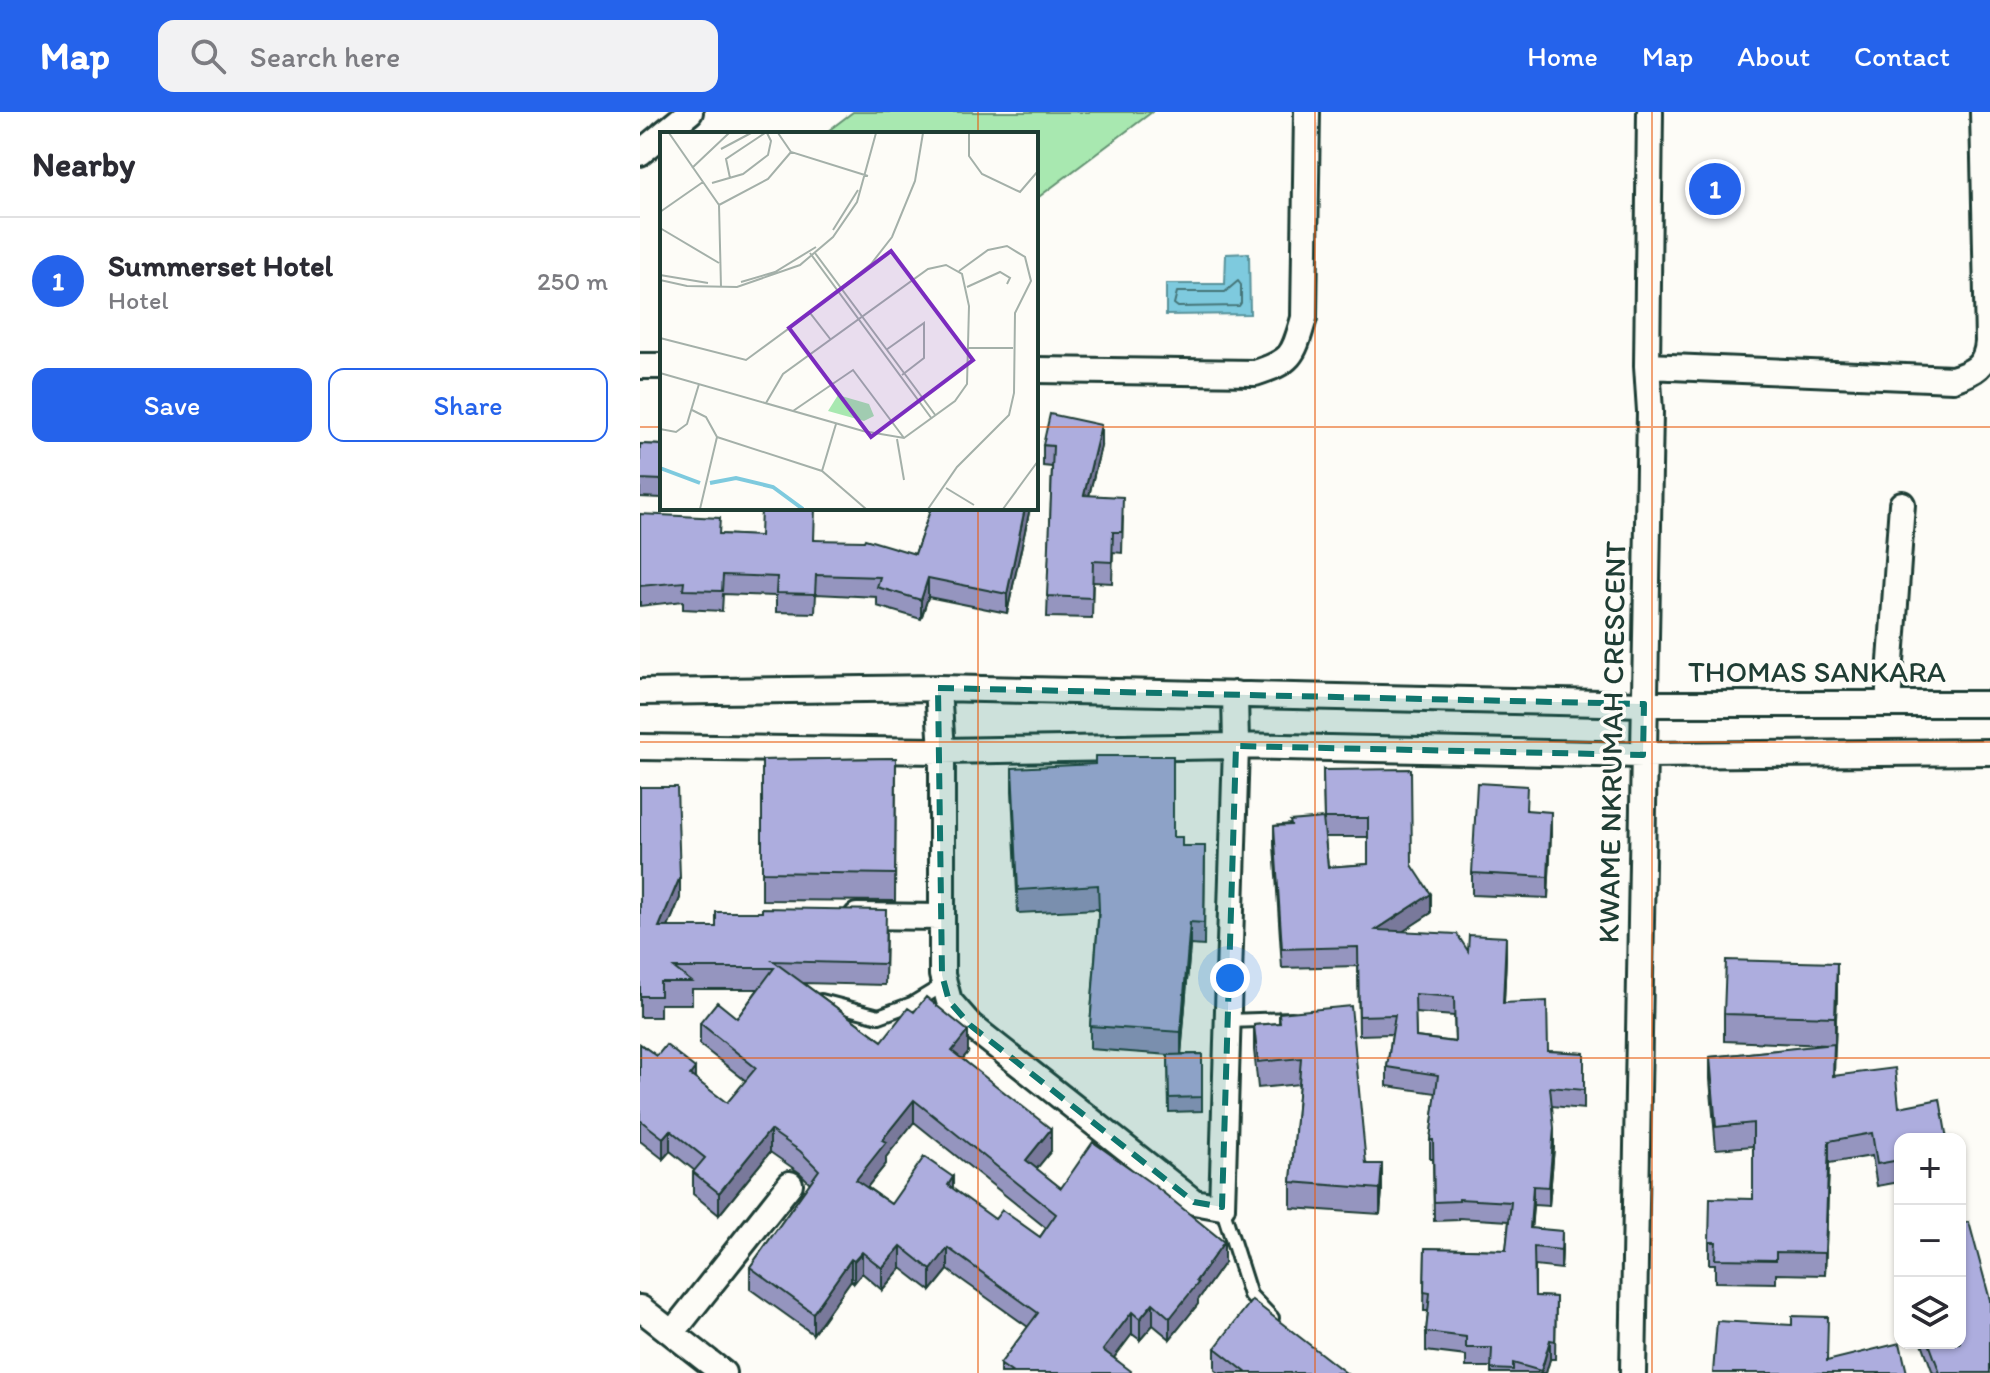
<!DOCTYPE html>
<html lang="en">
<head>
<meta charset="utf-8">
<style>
  body { margin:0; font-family:Itim,sans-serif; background:#f2f2f3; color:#2b2b33 }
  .controls { position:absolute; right:24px; bottom:24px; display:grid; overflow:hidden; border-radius:16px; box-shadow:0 2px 6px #0004 }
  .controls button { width:72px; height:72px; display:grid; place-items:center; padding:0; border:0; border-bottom:2px solid #e1e1e2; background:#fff; color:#2b2b33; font:40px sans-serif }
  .you { position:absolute; left:590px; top:866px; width:28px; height:28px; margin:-20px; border:6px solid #fff; border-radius:50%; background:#1a73e8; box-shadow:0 0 0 12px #1a73e833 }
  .badge { display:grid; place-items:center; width:52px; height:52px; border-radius:50%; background:#2563eb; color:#fff; font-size:26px; font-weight:700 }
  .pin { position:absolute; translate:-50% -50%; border:4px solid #fff; box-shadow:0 2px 8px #0006 }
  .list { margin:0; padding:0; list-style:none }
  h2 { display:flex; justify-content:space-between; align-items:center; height:104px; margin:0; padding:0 32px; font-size:34px }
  h2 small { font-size:26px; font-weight:400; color:#7c7c81 }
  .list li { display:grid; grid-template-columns:52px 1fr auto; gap:24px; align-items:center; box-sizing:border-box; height:128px; padding:0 32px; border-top:2px solid #e1e1e2 }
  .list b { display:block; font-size:30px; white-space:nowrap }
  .list p { margin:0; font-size:26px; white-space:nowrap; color:#7c7c81 }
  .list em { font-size:26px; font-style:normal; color:#7c7c81 }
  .actions { display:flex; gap:16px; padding:24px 32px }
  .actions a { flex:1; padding:18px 0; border:2px solid #2563eb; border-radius:16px; text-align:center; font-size:28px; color:#2563eb }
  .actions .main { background:#2563eb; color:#fff }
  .icon { flex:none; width:44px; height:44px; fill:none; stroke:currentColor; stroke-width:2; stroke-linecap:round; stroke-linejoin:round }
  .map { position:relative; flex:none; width:1350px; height:1261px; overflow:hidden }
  header { display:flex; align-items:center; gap:48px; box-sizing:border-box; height:112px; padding:0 40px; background:#2563eb; color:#fff }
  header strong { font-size:38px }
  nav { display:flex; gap:44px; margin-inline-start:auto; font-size:28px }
  .search { width:560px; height:72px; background:#f2f2f3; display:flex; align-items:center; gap:20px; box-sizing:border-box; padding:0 28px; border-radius:16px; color:#7c7c81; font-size:30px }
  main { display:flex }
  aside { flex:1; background:#fff }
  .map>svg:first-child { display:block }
  .green { fill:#a8e8b0; stroke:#649272; stroke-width:2 }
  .water { fill:#7ecade; stroke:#58929a; stroke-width:2 }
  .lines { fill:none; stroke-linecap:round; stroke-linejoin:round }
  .shore { stroke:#457578; stroke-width:2 }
  .lane-casing { stroke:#1f3d34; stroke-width:18 }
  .street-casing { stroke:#1f3d34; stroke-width:30 }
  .lane { stroke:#fdfcf7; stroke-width:12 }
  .street { stroke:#fdfcf7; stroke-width:24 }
  .wall { fill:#9595bf; stroke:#1f3d34; stroke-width:2; fill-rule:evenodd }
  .shaded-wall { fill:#79799b; stroke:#1f3d34; stroke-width:2 }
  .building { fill:#adadde; stroke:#1f3d34; stroke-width:2; fill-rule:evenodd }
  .marked { fill:#0f766e; fill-opacity:0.2; stroke:#0f766e; stroke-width:6; stroke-dasharray:16 10; stroke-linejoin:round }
  .grid { fill:none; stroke:#e8590c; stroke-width:2; stroke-opacity:0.55 }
  .labels { text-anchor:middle; stroke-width:7; stroke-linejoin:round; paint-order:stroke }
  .street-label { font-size:30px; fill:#1f3d34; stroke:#fdfcf7 }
  .inset-river { fill:none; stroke:#7ecade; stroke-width:4 }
  .inset-road { fill:none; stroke:#a4b0a9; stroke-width:2 }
  .view { fill:#7b2cbf; fill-opacity:0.15; stroke:#7b2cbf; stroke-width:4 }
  .inset-edge { fill:none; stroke:#1f3d34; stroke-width:4 }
</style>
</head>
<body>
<header>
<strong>Map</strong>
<div class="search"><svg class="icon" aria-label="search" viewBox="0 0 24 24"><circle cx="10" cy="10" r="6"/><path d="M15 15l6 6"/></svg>Search here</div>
<nav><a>Home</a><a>Map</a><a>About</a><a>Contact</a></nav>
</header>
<main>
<aside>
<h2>Nearby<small></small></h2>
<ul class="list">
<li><span class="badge">1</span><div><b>Summerset Hotel</b><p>Hotel</p></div><em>250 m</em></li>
</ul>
<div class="actions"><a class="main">Save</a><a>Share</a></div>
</aside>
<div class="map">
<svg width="1350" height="1261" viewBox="0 0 1350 1261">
  <rect width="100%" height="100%" fill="#fdfcf7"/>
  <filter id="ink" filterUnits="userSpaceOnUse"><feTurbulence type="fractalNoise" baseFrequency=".0125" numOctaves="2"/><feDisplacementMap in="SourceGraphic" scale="16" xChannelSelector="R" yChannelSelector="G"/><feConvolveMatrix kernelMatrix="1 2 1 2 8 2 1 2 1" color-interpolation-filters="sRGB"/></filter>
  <g filter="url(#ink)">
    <path class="green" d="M213,0h299l-116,87v-65h-212z"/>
    <path class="water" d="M609,141l1,61 -84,1v-31h59l1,-30z"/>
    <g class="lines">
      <path class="shore" d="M598,169l3,4v18l-2,3 -61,1 -4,-3 3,-12h48z"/>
      <g class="lane-casing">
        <path id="lane" d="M181,889l58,15 33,-12 33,-20
          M588,909l64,-2
          M582,1095l28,88 22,23"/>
      </g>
      <g class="street-casing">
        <path id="street" d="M23,22l27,-22
          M0,41l22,-18
          M0,254h22
          M1007,254l306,13c21,-7 33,-13 35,-37l-5,-230
          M396,258l219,3c38,-12 38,-18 49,-55l3,-206
          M298,576l4,63v224l7,26 21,24 224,177 28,5 14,-461 -1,-52
          M0,580l298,-4 706,16h346
          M1248,592l14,-200
          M0,635l302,4 294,-5 407,9 347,-3
          M217,804l85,1
          M0,1196l83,65
          M32,1221l118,-149
          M993,1261l17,-962 -3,-45 3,-254"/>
      </g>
      <use href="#lane" class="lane"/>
      <use href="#street" class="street"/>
    </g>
    <path class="wall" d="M0,332l22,1v53l-22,-1z
      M403,333l58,1 -12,50 34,21 -1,36 -9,-1 -1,31 -19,-1 -1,36 -45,-1 5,-150 -9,-1z
      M291,396h99l-23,105 -79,-16 -7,22 -44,-13v-9l-61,-3 -1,19 -39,-1v-16l-53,-2 -1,17 -39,-2v-8l-43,5v-92l80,20 95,6 100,14z
      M256,646l-1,143 -133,-1v-140z
      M372,656l161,69 9,9h23l-1,100 -14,-1 -9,109h21v57l-33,1 -1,-57h2l-80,-6v-23l8,-107v-10l-80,4 -6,-122z
      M683,658l89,95 19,48 -28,18 65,20 38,5 -2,47 44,48 36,2v56l-32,-3 2,41 -5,59 -16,-1 -2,23 31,22 -1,19 -26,-3v30l21,1 -1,62h-5l-4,14h-55v-6h-25v-11l-40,-5v-19l2,-21h-4l1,-63 81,2 3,-29 -50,-3v2l-25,1 -1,-62h-3v-19l6,-47 -49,-7v-19l5,-33 -33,1 -1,-69 -76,2 -8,-123v-19l50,-6zM685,725h43v27l-40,3zM775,901l39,3 1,26 -39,-5z
      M0,675l40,111 -12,29 218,4 -1,54 -82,-2 79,58 86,11 -5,7 88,92 -15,18 25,19 163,75 -26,37v4l-28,35 -17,-14 -13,15 -8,-6 -18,24 17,15h-131v-9l28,-37 -80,-57 -17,21 -30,-23 -19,22 -20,-17 -8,10 -3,-3 -38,54 -63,-45v-22l60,-84 -10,-10 -30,-21 -51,63 -26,-21v-22l2,-1 -25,-20 -7,8 -23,-18v-97l17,12 38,23 32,24 19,-22 -46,-36v-22l37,-5 21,-29h-66v15h-32v13h-20zM274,1010l132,106 -6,9 -45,-18 -104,-15 -24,-17 19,-23v-7z
      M887,698l24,23 -3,65 -76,-3v-22z
      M1197,879l-3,85 66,63v43l-23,4 -5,-30 -43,7 -4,112 -49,-1v9l-61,-1v-18h-6v-22l44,-43v-53l-37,3 -6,-70v-22l119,-12 -105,-4v-27z
      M639,901l103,177 -2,24 -89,-6v-26l8,-98 -41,4 -4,-38v-25l25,-2z
      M1282,1231h38l30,30h-57z
      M575,1236l131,25h-127l-4,-3z"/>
    <path class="shaded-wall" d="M461,313v21l-17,70v-21z
      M385,396h5l-23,105v-19z
      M288,466v19l-7,22v-19z
      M911,700v21l-3,65v-21z
      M40,765v21l-21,51v-22z
      M791,782v19l-55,36v-19z
      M550,810v23l-9,111v-24z
      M866,825v19l-3,66v-19z
      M1197,851v28l-2,54v-28z
      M328,919v21l-16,20v-21z
      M55,956v21l-5,-14z
      M274,988v22l-28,35v7l-30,37v-21l26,-40z
      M914,1016v19l-5,59v-19z
      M411,1017v22l-25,31v-22z
      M30,1018v21l-7,8v-21z
      M130,1018v22l-51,63v-22z
      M1189,1029v22l-4,112v-22z
      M742,1052v26l-2,24v-25z
      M313,1065v22l-5,-14z
      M893,1074v19l-3,42v-19z
      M922,1119v19l-1,19v-19z
      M584,1130v21l-26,37v4l-28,35v-21z
      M261,1134v22l-19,22v-22z
      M308,1136v22l-17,21v-21z
      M222,1140v21l-8,10v-22z
      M211,1147v21l-38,54v-21z
      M513,1191v22l-13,15v-21z
      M492,1200v22l-29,38v-22z
      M910,1228v19l-4,14h-5z"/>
    <path class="building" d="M410,302l51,11 -17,70 39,2 -1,35h-9l-1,30 -19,-1 -1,37 -45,-2 6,-150 -10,-1z
      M0,332l22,1v35l-22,-1z
      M121,396h54l-1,32 50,1 1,-2 50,15 16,-46h94l-18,86 -79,-16 -7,22 -44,-13 3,-10 -64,-2 -1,19 -39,-1 1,-16 -54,-2 -1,16 -39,-1 1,-8 -44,4v-72l80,4 -1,16 41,2z
      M455,644h78v81h9v9h23l-1,77 -14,-1 -9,110 -91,-6 9,-116 -1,-25 -80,5 -6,-122 83,-4z
      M256,646l-1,116 -133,-2v-112z
      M771,657l1,96 19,29 -55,36 81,4 11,17 1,-16 37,2 -3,66 44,-2 1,50 36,2v37l-34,-3 4,41 -5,59 -16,-1 -3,42 32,3 -1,19 -27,-3 1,49 21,1 -1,44 -5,-1 -9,31 -28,-8v7l-22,-1 1,-21h-26v-11l-40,-5 4,-39 -6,-1 1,-44 81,2 5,-48 -52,-3v2l-25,1 -1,-62h-3l8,-65 -51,-8 8,-52 -36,1 -1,-69 -76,2 -8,-123 17,-1 -1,-4 33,-3 5,49 40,-3v-46h-44l-1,-48zM775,882l39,3 1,45 -39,-5z
      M837,671l50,3 -1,24 25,2 -3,65 -76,-4z
      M0,675h37l3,90 -21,50h57v-15h46v-4l124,2 -1,54 -112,-3 109,80 26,-33 6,4 12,-15 42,34 -16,20 99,78 -25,31 35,28 32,-46 62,44 69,56 -28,39 2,2 -28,35 -17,-15 -13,16 -8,-7 -29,38 28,21 -1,2h-117l-13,-9 38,-51 -90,-65 -17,22 -30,-24 -19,22 -20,-16 -8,9 -3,-2 -38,54 -63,-46 69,-97 -19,-19 -30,-21 -51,63 -26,-21 12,-14 -35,-28 -7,8 -23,-18v-76l17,12 9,-11 29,23 -5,7 37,28 29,-35 -56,-45 17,-21 20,16 37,-50h-100l18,14h-32v14h-20zM274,988l142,114 -16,23 -38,-27 -7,9 -47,-34 5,-8 -29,-20 -33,47 -35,-24 30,-38 -4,-2z
      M1086,848l111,3 -2,54 -111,-3z
      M711,894l15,158h16l-2,25 -89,-7 10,-124 -43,4 -4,-37 26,-2 -1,-10z
      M1194,932l-1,32 62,-8 4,39 41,-8 7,40h-47v21l-23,4 -5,-31 -43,8 -4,112 -49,-1v8l-61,-1 1,-17h-7l1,-44 43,1v-76l-37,4 -6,-70z
      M562,942v43l-33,1 -1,-43z
      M1329,1110l21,78v73h-50l-11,-30h31v-119z
      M612,1188l94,73h-99l-32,-25z
      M1152,1204l36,1 -1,44 73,-18 7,30h-194l4,-52 75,4z"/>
  </g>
  <path class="marked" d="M298,576l706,16 -1,51 -407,-9 -14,461 -28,-5 -224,-177 -21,-24 -7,-26z"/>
  <path class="grid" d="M338,0v22M675,0v1261M1012,0v1261M0,315h22M396,315h954M338,396v865M0,630h1350M0,946h1350"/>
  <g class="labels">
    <g class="street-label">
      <text x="1177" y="570">THOMAS SANKARA</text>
      <text transform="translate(972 630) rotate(-89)" y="10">KWAME NKRUMAH CRESCENT</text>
    </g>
  </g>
  <g transform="translate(20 20)">
    <rect width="378" height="378" fill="#fdfcf7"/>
    <path d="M178,263l31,9 5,12 -10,5 -36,-10z" fill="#a8e8b0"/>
    <path class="inset-river" d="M0,336l40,15M50,351l26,-5 37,9 30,22"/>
    <path class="inset-road" d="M9,1l50,72 2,82M118,1l13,19 77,24M309,1v23l13,18 38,18 18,-21M61,17l30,-16M32,36l37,-35M70,46l-4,-19 39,-26M52,51l31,-9 25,-19 3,-14 -4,-8M59,73l49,-26 23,-27M0,80l43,-30M0,96l59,35M173,98l25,-40M150,121l122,166M155,121l121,163M0,143l48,8M0,148l27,6 50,1 63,-22 33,-28 24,-35 19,-69M81,150l34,-10 41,-25M307,155l33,-15 10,6 -3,6M180,157l31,-25 21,-27 23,-56 8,-48M0,206l86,22 64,-47 21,27M308,216h45M226,218l38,-27v35l-22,17M0,241l203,58 41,7 51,-37 12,-17 2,-78 -7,-32 -16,-9 -18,4 -145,105 -17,29M32,278l14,7 11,20 -17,72M133,279l60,-41 51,68M0,297l16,3 11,-8 12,-40M57,305l105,34 44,38M237,307l7,41M162,339l14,-47M286,356l28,17M268,377l29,-42 52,-52 5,-22 1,-80 16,-32 -6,-24 -18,-11 -19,4 -29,21M343,377l35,-48"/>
    <path class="view" d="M231,119l82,109 -102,77 -82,-109z"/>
    <rect width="378" height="378" class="inset-edge"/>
  </g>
</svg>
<div class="controls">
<button>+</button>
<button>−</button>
<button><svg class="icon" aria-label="layers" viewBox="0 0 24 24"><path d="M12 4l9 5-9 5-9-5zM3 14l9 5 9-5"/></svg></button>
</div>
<div class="you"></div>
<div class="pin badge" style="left:1075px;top:77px">1</div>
</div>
</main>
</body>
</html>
